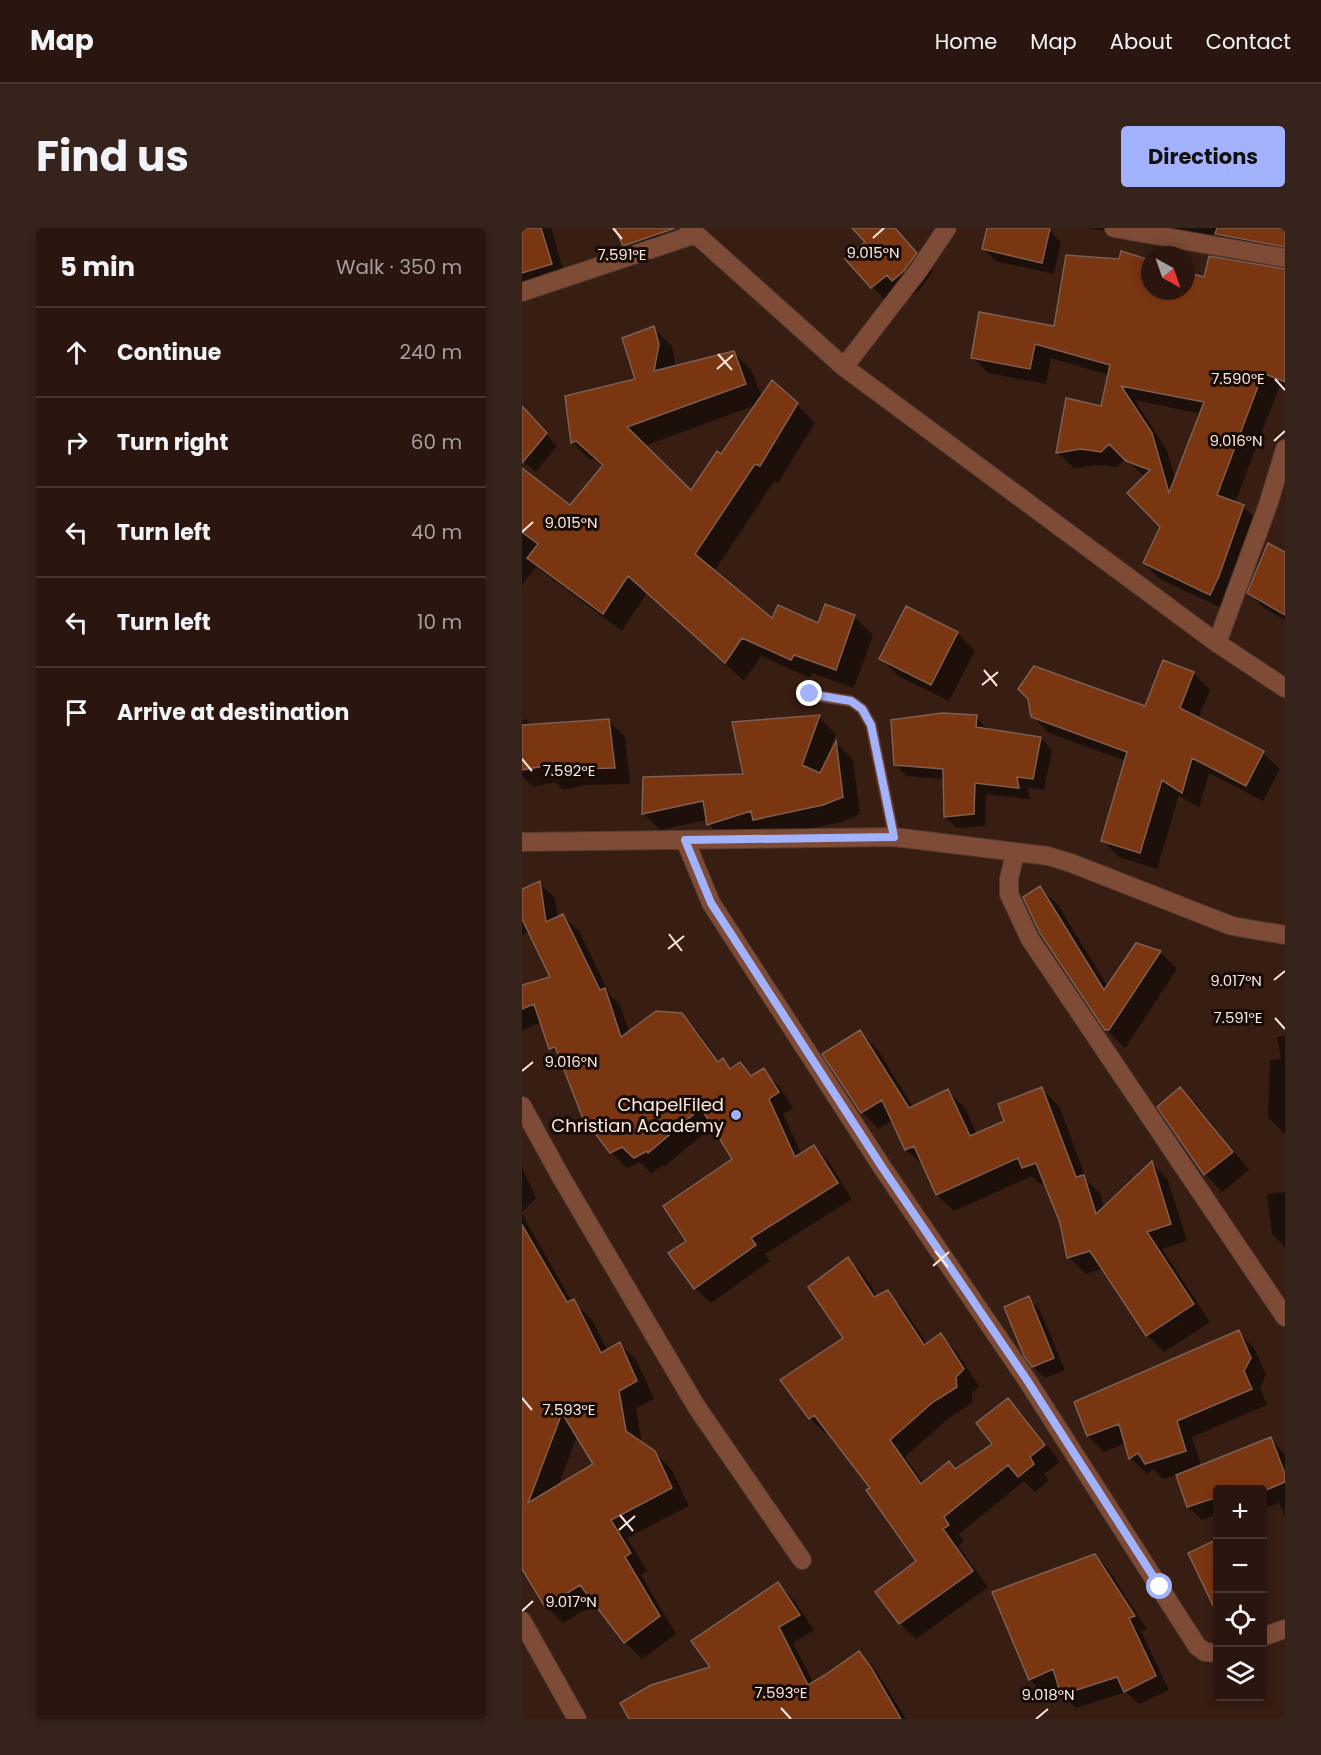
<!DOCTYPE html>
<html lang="en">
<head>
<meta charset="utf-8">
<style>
  body { margin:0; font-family:Poppins,sans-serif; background:#36231c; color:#f1f3f6 }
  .controls { position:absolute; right:18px; bottom:18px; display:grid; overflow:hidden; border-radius:6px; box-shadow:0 3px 9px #0003 }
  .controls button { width:54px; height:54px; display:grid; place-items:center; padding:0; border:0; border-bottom:2px solid #46352e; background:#2a160e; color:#f1f3f6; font:30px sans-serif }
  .compass { position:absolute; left:619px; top:18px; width:54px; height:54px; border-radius:50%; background:#2a160e; box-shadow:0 3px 9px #0003; rotate:140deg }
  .stop { position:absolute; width:18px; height:18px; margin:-14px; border:4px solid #a2b2fd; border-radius:50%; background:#fff }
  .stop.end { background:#a2b2fd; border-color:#fff; box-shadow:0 2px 6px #0008 }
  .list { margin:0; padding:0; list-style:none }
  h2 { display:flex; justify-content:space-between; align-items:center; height:78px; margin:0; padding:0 24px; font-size:26px }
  h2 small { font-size:20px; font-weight:400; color:#a59f9e }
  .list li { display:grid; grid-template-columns:39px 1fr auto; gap:18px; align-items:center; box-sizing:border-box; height:90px; padding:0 24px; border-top:2px solid #46352e }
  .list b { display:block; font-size:22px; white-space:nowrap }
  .list em { font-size:20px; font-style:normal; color:#a59f9e }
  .icon { flex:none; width:33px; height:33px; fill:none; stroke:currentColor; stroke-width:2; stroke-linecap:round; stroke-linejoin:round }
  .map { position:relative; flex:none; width:763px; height:1491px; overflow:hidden; border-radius:6px }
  header { display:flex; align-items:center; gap:36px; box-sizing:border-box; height:84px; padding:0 30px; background:#2a160e; border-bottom:2px solid #46352e }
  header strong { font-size:28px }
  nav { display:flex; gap:33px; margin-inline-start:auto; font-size:21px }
  .intro { display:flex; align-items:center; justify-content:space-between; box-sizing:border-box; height:144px; padding:0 36px }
  h1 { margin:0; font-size:42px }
  .button { padding:15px 27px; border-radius:6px; background:#a2b2fd; color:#111; font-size:21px; font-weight:700 }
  main { display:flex; gap:36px; padding:0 36px }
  aside { flex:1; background:#2a160e; border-radius:6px; box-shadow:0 3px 9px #0003 }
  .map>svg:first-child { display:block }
  .shadow { fill:#0007; fill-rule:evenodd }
  .building { fill:#7a3511; stroke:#7e5e51; stroke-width:1.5; fill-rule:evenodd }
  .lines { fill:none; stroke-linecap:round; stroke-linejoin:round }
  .lane-casing { stroke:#53392f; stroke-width:12 }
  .street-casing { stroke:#53392f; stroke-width:20 }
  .lane { stroke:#7d4b36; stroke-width:10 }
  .street { stroke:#7d4b36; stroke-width:18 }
  .route { stroke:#a2b2fd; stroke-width:8 }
  .ticks { fill:none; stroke:#fbe8e1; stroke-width:2 }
  .poi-dot { fill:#a2b2fd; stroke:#170b06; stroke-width:2 }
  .labels { text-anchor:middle; stroke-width:6; stroke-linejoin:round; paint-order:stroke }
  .poi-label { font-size:18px; fill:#fbe8e1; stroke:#170b06; text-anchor:end }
  .ticks-label { font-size:15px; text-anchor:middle; fill:#fbe8e1; stroke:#170b06; stroke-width:6; stroke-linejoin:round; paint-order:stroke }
</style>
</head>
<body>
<header>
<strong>Map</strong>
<nav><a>Home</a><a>Map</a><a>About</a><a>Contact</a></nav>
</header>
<div class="intro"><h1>Find us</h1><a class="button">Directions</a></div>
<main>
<aside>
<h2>5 min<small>Walk · 350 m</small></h2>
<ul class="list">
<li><svg class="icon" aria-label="ahead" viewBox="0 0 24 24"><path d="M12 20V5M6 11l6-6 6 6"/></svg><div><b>Continue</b></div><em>240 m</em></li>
<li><svg class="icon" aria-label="right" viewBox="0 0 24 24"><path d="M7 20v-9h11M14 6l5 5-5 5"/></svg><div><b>Turn right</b></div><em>60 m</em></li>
<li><svg class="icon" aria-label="left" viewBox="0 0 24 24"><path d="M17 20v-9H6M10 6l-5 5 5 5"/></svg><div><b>Turn left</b></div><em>40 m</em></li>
<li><svg class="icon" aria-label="left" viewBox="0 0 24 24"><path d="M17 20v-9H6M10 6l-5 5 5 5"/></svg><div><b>Turn left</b></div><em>10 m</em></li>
<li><svg class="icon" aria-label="arrive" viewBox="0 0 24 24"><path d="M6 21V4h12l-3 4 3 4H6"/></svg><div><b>Arrive at destination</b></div></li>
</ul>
</aside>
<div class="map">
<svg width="763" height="1491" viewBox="0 0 763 1491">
  <rect width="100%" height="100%" fill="#381d12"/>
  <path class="shadow" d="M0,0h29l15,51 -44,13z
    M94,0h41l9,19 -30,10 -11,-11z
    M345,0h28l38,43 -12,17 -11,9 -6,-6 -15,14 -41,-45 19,-18z
    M466,0h53l8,2 12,12 -7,32 -58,-13 -12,-12z
    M563,0h200v28l-89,-13z
    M664,45l19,6 80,2v109l-6,-3 -44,116 8,3 16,16 -33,88 -66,-31 -16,-16 18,-36 -17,-50 -20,-18 -8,8 -19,-2 -24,3 -16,-15 45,-45 6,-33 -58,-17 -5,26 -58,-11 -16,-16 178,-66h36zM613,172l66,14 -25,66 -9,-29z
    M131,100l19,18 4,21 58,-14 18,18 10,27 35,7 18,18 -37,60 -4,-2 -60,91 59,48 46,5 35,-9 19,19 -19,53 -42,-15 -2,5 -49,-22 -17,25 -97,-88 -25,38 -86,-64 -14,18v-103l48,25 34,-41 -8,-8 -6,2 -18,-18 65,-62zM234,177l-35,51 -30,37 -47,-47z
    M0,179l35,39 -21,26 -14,-12z
    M763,326v66l-20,-11 -16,-16z
    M435,405l18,18 -26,50 -51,-25 -17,-18z
    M671,445l17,17 -12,29 65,34 17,16 -17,32 -54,-28 -10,35 -20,-13 -22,74 -38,-12 -16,-16 23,-80 -77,-28 -17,-17 114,-8z
    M297,489l17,17 -8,22 2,1 7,-13 16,16 7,54 -19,8 -69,15 -7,-8 -40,12 -17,-17 -1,-4 -47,10 -17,-17 102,-37z
    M454,489l12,13 53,8 11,12 -8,40 -16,-2 2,11 -44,-5 -1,32 -28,2 -12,-11 -1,-38 -37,-3 -12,-12z
    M4,491l6,7 77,-5 16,16 5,47 -44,1 -23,5 -8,-8 -22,5 -11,-11v-56z
    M17,655l16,15 3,21 5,-3 16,15 31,64 10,10 9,28 52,-19 16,16 23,32 3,-2 9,9 8,-5 13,13 10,-7 16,16 14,22 -10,6 19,41 12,-8 15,15 23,37 -87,55 5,7 -59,42 -16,-15 -7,-47 46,-82 -20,-34 -50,42 -1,-2 -12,8 -12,-11 -12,6 -16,-16 -50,-94 -10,-10 -9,-26 -20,8v-44l30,-8 -23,-46 -7,3v-44z
    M518,660l18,17 50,82 52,-35 17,17 -51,78h-2l-18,-18z
    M338,804l17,17 36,58 35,-16 17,17 12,27 29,-14 36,-32 17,17 28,75 13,12 4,15 48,-45 16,17 19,61 -25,8 48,73 -46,30 -17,-17 -44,-67 -17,6 -17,-17 -8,-34 -16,-41 -5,2 -8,-8 -78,35 -17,-16 -13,-29 -18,-16 -13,-30 -15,9 -16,-17z
    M763,808v98l-17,-17 2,-57 11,-1 -4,-22z
    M658,861l18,17 51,64 -27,22 -17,-18 -46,-67z
    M0,939l14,31 -14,14z
    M763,964v55l-13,-13 -5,-40z
    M0,986l50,88 19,16 17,33 12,-7 17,17 17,38 -18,9 6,36 12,8 18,18 17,36 -62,32 20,33 -6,4 35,59 -34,25 -17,-17 -29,-39 -33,20 -17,-17 -24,-40v-58l8,-4 -8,-14zM55,1208l18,29 -37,22z
    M326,1031l16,16 14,22 9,-5 16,16 24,36 13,-9 16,16 23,35 -7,8v9l-23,15 -44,39 19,27 32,-14 38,-25 14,-45 16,16 36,46 -16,12 5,6 -14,12 -11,-11 -65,53 5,7 -6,5 30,41 -72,52 -16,-15 -23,-32 41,-30 -46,-74 -43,-56 -3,2 -16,-16 -28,-38 63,-41z
    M506,1070l12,12 25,60 -20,8 -12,-12z
    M716,1104l16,16 12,27 -6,13 7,17 -75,32 9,29 70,-27 14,16v61l-6,-13 -17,6v-19h-44v24l-16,6 -14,-14 -11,-31 -14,4 -10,-10 -6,5 -16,-16 -5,-15 -22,9 -16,-16z
    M573,1327l13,14 39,60 -6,2 28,59 -30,14 -13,-12 -50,16 -14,-14 -3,-9 -15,8 -14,-13 -36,-87z
    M256,1356l15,15 21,31 -21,13 21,41 45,-31 15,15 12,18 20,33h-275l81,-52z"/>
  <path class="building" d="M0,0h19l11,36 -30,9z
    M93,0h60l-52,18z
    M330,0h43l22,25 -13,18 -12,10 -5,-6 -16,13 -26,-29 20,-17z
    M465,0h63l-8,35 -60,-14z
    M695,0h68v19l-70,-13z
    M599,23l29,9v31h36v-19l18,5 5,-21 76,13v113l-22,-9 -46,122 27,10 -25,71 -9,19 -67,-32 17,-36 -33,-34 23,-23 -24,-9 -17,-17 -8,8 -20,-3 -25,4 10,-55 35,8 9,-41 -75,-21 -5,25 -59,-11 8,-46 75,14 12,-71 53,4zM599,158l83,16 -35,91 -17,-60z
    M132,98l5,18 -5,27 80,-20 12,33 -119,43 64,63 26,-39 4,3 51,-74 26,23 -38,63 -5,-2 -60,90 77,64 6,-13 40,18 7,-19 30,11 -19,55 -42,-15 -3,5 -49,-22 -17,25 -97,-87 -25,38 -76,-56 11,-14 -16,-12v-64l48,37 33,-40 -27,-24 -5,2 -6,-47 70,-17 -13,-41z
    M0,178l25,27 -25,30z
    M746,315l17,9v63l-38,-22z
    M384,378l52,26 -27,53 -52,-26z
    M641,432l31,12 -14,36 84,43 -18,35 -54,-28 -10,35 -20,-13 -22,73 -39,-12 26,-89 -96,-35 -3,-18 -10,-10 16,-23 111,40z
    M420,485l35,2 -1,12 65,10 -8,42 -16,-2 2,11 -44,-5 -1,31 -30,3 -1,-48 -49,-4 -3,-45z
    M298,487l-18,50 18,8 16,-32 7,56 -20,8 -70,15 -2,-9 -44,14 -4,-24 -61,13 1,-37 100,-3 -11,-52z
    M87,491l6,49 -45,1 -24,6 -1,-9 -23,4v-45z
    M18,653l6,41 17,-8 37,76 5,-2 16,49 35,-26 26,2 36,49 5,-4 7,11 10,-7 11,14 13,-8 15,24 -10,7 26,58 19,-12 24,38 -87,55 5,7 -62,44 -26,-36 18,-12 -23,-35 69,-47 -31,-51 -53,45 -1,-2 -13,7 -12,-11 -12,6 -28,-37 -27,-69 -6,2 -15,-45 -12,5v-24l28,-8 -28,-58v-30z
    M518,658l64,104 32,-47 25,8 -52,79h-4l-65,-97 -17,-36z
    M338,802l49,78 39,-19 22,47 34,-15 -6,-17 44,-17 34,90 8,-2 12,39 56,-53 19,63 -24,8 47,72 -48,32 -56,-85 -23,7 -7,-35 -24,-60 -14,5 -4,-10 -82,37 -22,-49 -9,4 -23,-50 -21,13 -39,-59z
    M658,859l53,65 -29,23 -47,-68z
    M0,997l45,77 7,-3 27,54 19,-11 17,39 -18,10 7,40 29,20 17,37 -61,32 20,33 -6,4 35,59 -36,27 -44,-58 -35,22 -23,-38zM40,1185l31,51 -65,39z
    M326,1029l26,40 14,-7 36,55 17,-12 23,36 -8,8 1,10 -24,15 -43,38 31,44 28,-23 6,8 37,-25 -16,-21 32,-25 37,47 -15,12 4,7 -16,13 -10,-12 -64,52 5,8 -6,4 30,42 -74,53 -24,-32 41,-31 -50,-71 4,-2 -56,-73 -5,4 -29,-39 63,-42 -35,-51z
    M507,1068l25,62 -22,9 -8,-11 -20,-49z
    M717,1102l12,28 -7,13 8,18 -75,32 9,30 -41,13 -7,-11 -9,6 -10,-35 -32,12 -13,-34z
    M749,1209l14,37v8l-19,8h-48v7l-31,10 -11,-32z
    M696,1311v77l-30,-63z
    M573,1326l40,62 -6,2 27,58 -32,16 -7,-15 -56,18 -8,-26 -24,11 -37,-88z
    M256,1354l22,33 -21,12 29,58 17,-10 34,-24 13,18 29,50h-272l-9,-16 31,-18 59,-18 -19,-26z"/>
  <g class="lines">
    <g class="lane-casing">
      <path id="lane" d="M288,467l41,6 11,8 9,16 23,112"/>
    </g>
    <g class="street-casing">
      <path id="street" d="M167,0l155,139 373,276 68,45
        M592,0l171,30
        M0,64l174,-58
        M322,139l74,-96 29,-43
        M695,415l51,-138 17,-56
        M163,612l26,63 171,264 145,213 170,266 8,6 13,1
        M0,614l372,-5 154,19 23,7 161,63 53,9
        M493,625l-6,26v15l21,45 255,378
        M0,878l39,71 135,229 106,154
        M0,1393l55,98
        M740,1409l23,-8"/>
    </g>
    <use href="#lane" class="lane"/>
    <use href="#street" class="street"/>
  </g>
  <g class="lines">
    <path class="route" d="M288,466l41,7 11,8 9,16 23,112 -209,3 26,63 171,264 145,213 133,207"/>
  </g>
  <path class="ticks" d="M91,0l9,11M351,10l11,-10M196,126l14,16M195,141l16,-14M753,151l10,11M752,213l11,-10M0,304l11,-10M462,442l13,16M460,457l16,-13M0,531l10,12M147,706l13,17M146,721l16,-13M752,752l11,-9M753,790l10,11M0,843l11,-9M413,1023l13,16M411,1038l16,-14M0,1170l10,12M98,1287l13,16M97,1302l16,-14M0,1383l11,-10M259,1480l10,11M514,1491l12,-10"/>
  <circle class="poi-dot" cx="214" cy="887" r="6"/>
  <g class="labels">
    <g class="poi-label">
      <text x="202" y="883">ChapelFiled<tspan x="202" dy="21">Christian Academy</tspan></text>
    </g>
  </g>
  <g class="ticks-label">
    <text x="351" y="30">9.015°N</text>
    <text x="100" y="32">7.591°E</text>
    <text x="716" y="156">7.590°E</text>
    <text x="714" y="218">9.016°N</text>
    <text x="49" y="300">9.015°N</text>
    <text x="47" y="548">7.592°E</text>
    <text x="714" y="758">9.017°N</text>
    <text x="716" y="795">7.591°E</text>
    <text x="49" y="839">9.016°N</text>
    <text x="47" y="1187">7.593°E</text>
    <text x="49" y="1379">9.017°N</text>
    <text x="259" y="1470">7.593°E</text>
    <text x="526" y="1472">9.018°N</text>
  </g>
</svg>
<div class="controls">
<button>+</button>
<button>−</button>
<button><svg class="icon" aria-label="locate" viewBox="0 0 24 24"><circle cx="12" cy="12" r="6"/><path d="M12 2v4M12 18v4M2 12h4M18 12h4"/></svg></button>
<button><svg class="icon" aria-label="layers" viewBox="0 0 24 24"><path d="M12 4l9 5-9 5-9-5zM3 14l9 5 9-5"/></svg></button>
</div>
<svg class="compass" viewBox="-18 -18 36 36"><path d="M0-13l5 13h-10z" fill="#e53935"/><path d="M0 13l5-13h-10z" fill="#a59f9e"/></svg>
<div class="stop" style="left:638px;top:1359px"></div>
<div class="stop end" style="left:288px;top:466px"></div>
</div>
</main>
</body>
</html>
